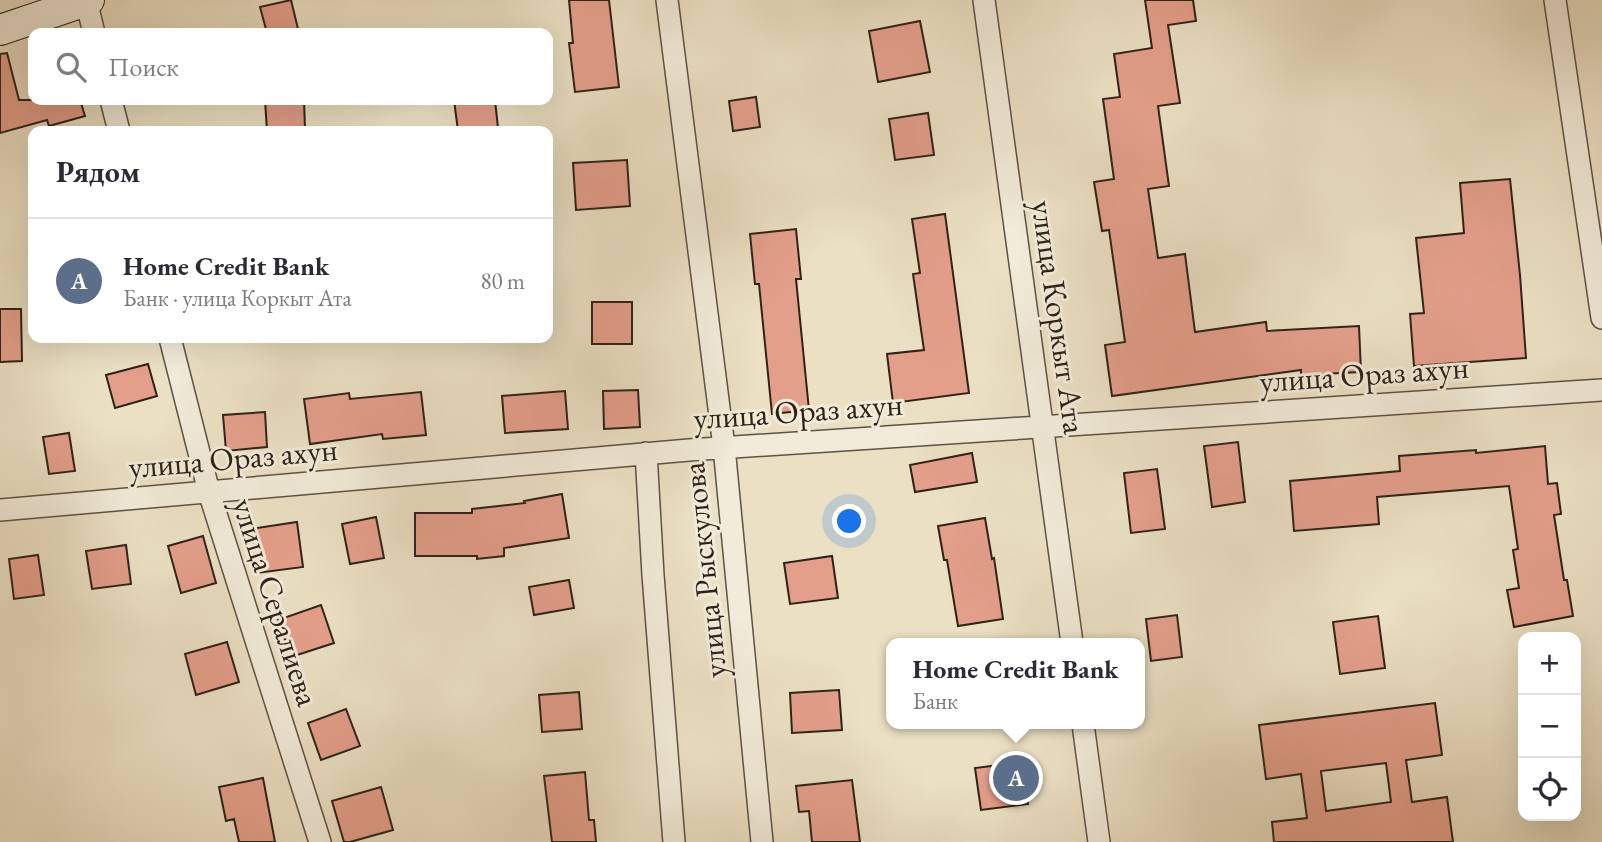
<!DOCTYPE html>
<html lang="ru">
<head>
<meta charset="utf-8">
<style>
  body { margin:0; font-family:"EB Garamond",serif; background:#f7f7f7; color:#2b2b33 }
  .controls { position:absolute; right:21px; bottom:21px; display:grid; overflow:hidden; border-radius:14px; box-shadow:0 7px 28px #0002 }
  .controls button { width:63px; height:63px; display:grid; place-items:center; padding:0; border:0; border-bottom:2px solid #e1e1e2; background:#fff; color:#2b2b33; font:35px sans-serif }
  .you { position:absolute; left:850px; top:522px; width:24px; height:24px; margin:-18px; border:5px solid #fff; border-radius:50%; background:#1a73e8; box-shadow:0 0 0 10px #1a73e833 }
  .badge { display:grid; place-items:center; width:46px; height:46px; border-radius:50%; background:#b45309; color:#fff; font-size:23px; font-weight:700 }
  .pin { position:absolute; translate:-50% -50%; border:4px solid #fff; box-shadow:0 2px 7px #0006 }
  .popup { position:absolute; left:886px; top:638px; width:259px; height:91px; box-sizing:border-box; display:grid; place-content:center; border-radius:14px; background:#fff; filter:drop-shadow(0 2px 5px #0005); font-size:23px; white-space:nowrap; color:#7c7c81 }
  .popup b { font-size:26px; color:#2b2b33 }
  .popup::after { content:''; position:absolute; left:50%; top:100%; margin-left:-14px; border:14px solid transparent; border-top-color:#fff }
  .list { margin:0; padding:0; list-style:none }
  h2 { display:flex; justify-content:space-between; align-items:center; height:91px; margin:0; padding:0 28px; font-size:30px }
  h2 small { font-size:23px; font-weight:400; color:#7c7c81 }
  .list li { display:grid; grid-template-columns:46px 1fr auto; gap:21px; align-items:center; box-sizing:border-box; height:126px; padding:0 28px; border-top:2px solid #e1e1e2 }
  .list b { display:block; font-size:26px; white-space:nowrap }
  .list p { margin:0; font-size:23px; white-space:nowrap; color:#7c7c81 }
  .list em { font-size:23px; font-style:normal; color:#7c7c81 }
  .icon { flex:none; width:38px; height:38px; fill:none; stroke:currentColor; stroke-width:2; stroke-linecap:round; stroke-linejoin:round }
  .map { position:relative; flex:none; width:1602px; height:842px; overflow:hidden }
  .search { position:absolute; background:#fff; box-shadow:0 7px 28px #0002; left:28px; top:28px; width:525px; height:77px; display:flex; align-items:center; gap:18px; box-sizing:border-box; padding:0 24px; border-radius:14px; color:#7c7c81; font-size:26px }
  .panel { position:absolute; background:#fff; box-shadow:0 7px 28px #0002; left:28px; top:126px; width:525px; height:217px; border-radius:14px }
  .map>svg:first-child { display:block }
  .building { fill:#e49f8b; stroke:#2e2218; stroke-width:2; fill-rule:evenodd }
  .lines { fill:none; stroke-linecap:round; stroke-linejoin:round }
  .street-casing { stroke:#5d5243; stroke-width:24 }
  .secondary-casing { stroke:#2e2218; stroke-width:32 }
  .street { stroke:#f2ebd9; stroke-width:21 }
  .secondary { stroke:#f2ebd9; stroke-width:30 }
  .labels { text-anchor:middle; stroke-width:6; stroke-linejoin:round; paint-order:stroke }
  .street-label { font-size:32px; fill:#2e2218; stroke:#f2ebd9 }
</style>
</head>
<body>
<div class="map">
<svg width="1602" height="842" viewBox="0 0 1602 842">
  <rect width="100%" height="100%" fill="#ebe0c4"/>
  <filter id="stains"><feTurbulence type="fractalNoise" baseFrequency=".00286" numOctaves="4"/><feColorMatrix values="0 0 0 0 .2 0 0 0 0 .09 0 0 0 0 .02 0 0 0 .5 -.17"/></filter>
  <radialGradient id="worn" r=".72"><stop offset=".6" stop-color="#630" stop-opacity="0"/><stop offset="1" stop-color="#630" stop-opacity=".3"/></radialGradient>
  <path class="building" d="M291,0l8,33h-32l-7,-26z
    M569,0h40l10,87 -44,5 -6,-49h4z
    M1145,0h48l3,21 -28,4 12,78 -22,3 11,80 -21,3 10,69 27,-4 10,78 71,-10 1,9 92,-5 2,46 -60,3v-5l-189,26 -7,-51 20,-3 -16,-112 -7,1 -8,-49 20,-3 -11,-80 17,-2 -6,-43 38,-6z
    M920,21l10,51 -52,10 -9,-51z
    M7,53l12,47h61l5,16 -36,10 -2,-6 -47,13v-79z
    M756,97l4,30 -27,4 -4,-30z
    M265,100h39l1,30 -38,1z
    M454,100h41l3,28 -40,3z
    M928,113l6,42 -39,5 -6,-41z
    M627,160l3,46 -54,4 -3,-47z
    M1510,179l10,96 6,83 -112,8 -4,-52 14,-1 -8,-75 48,-5 -4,-50z
    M945,214l24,179 -76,10 -6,-49 37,-4 -11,-76 7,-1 -8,-54z
    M796,229l5,50h-5l13,131 -37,4 -13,-130h-4l-5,-50z
    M592,302h40v42h-40z
    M0,309h21l1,52 -22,1z
    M148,364l9,32 -42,12 -9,-33z
    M638,390l2,37 -36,2 -1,-38z
    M565,391l3,38 -63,4 -3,-37z
    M421,392l5,43 -43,4 -1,-5 -72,10 -6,-45 45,-6 1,6z
    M265,412l2,35 -41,4 -3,-36z
    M69,433l6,38 -26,3 -6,-37z
    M1238,442l7,60 -33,5 -8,-61z
    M1545,446l3,38 9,-1 4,31 -7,1 10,65h3l6,36 -59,11 -7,-37 12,-2 -6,-38 5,-1 -9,-63 -132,11 2,27 -85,7 -4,-50 110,-10 -1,-15 77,-6v3z
    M972,453l5,29 -62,10 -5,-27z
    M1157,469l8,60 -34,4 -7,-60z
    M562,494l7,44 -65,10v8l-27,3v-3h-62v-43h57v-4l53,-6 -1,-2z
    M376,517l8,41 -34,6 -8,-40z
    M985,518l7,41 2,-1 9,61 -45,7 -11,-66h-3l-6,-34z
    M297,522l6,45 -46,6 -6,-44z
    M203,536l13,47 -35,10 -13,-47z
    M126,545l5,39 -39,5 -6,-38z
    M38,555l6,40 -30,4 -5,-40z
    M832,556l6,42 -48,6 -6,-41z
    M569,580l5,28 -40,7 -5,-28z
    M321,605l13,38 -43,14 -13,-37z
    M1177,615l5,42 -31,4 -5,-42z
    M1378,616l7,52 -45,6 -7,-52z
    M227,642l12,40 -43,13 -11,-41z
    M839,690l3,40 -50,3 -2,-40z
    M579,692l3,37 -40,3 -3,-37z
    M1435,703l7,52 -36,5 6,42 35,-5 6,45h-179l-2,-20 35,-4 -6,-44 -35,5 -7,-54zM1386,763l5,39 -65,9 -5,-40z
    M346,709l14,37 -39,14 -13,-37z
    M1023,762l5,42 -47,6 -6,-42z
    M585,772l4,48h5l2,22h-44l-8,-66z
    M263,778l12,64h-36l-5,-23 -8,2 -7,-34z
    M852,780l8,62h-48l-3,-31 -10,1 -3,-26z
    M381,787l12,43 -43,12h-6l-12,-41z"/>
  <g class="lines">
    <g class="street-casing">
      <path id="street" d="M86,0l8,33
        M667,0l57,447 38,395
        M984,0l88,643
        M1555,0l47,318
        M111,100l8,31
        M170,338l39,154 111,350
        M646,453l7,122 21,267
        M0,510l689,-60 913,-60
        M1083,724l16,118"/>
    </g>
    <g class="secondary-casing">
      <path id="secondary" d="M0,30l89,-30"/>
    </g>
    <use href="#street" class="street"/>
    <use href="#secondary" class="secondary"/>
  </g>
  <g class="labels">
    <g class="street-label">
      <text transform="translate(1059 317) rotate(82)" y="11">улица Коркыт Ата</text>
      <text transform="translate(1364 374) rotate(-4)" y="11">улица Ораз ахун</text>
      <text transform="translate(798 411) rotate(-4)" y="11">улица Ораз ахун</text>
      <text transform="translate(233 458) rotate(-5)" y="11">улица Ораз ахун</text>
      <text transform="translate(704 570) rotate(-96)" y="11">улица Рыскулова</text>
      <text transform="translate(276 602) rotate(72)" y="11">улица Сералиева</text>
    </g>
  </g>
  <rect width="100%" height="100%" filter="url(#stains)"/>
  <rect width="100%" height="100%" fill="url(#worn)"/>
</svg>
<div class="controls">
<button>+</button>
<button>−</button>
<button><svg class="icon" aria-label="locate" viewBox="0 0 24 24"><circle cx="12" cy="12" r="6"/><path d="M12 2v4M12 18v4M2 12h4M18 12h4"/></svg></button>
</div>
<div class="you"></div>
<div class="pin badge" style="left:1016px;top:778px;background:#5c6f8a">A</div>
<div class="popup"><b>Home Credit Bank</b>Банк</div>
<div class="search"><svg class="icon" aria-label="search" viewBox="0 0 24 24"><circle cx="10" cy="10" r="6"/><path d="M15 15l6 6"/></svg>Поиск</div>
<section class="panel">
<h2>Рядом<small></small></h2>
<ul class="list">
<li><span class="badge" style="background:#5c6f8a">A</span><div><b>Home Credit Bank</b><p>Банк · улица Коркыт Ата</p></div><em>80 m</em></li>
</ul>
</section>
</div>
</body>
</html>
